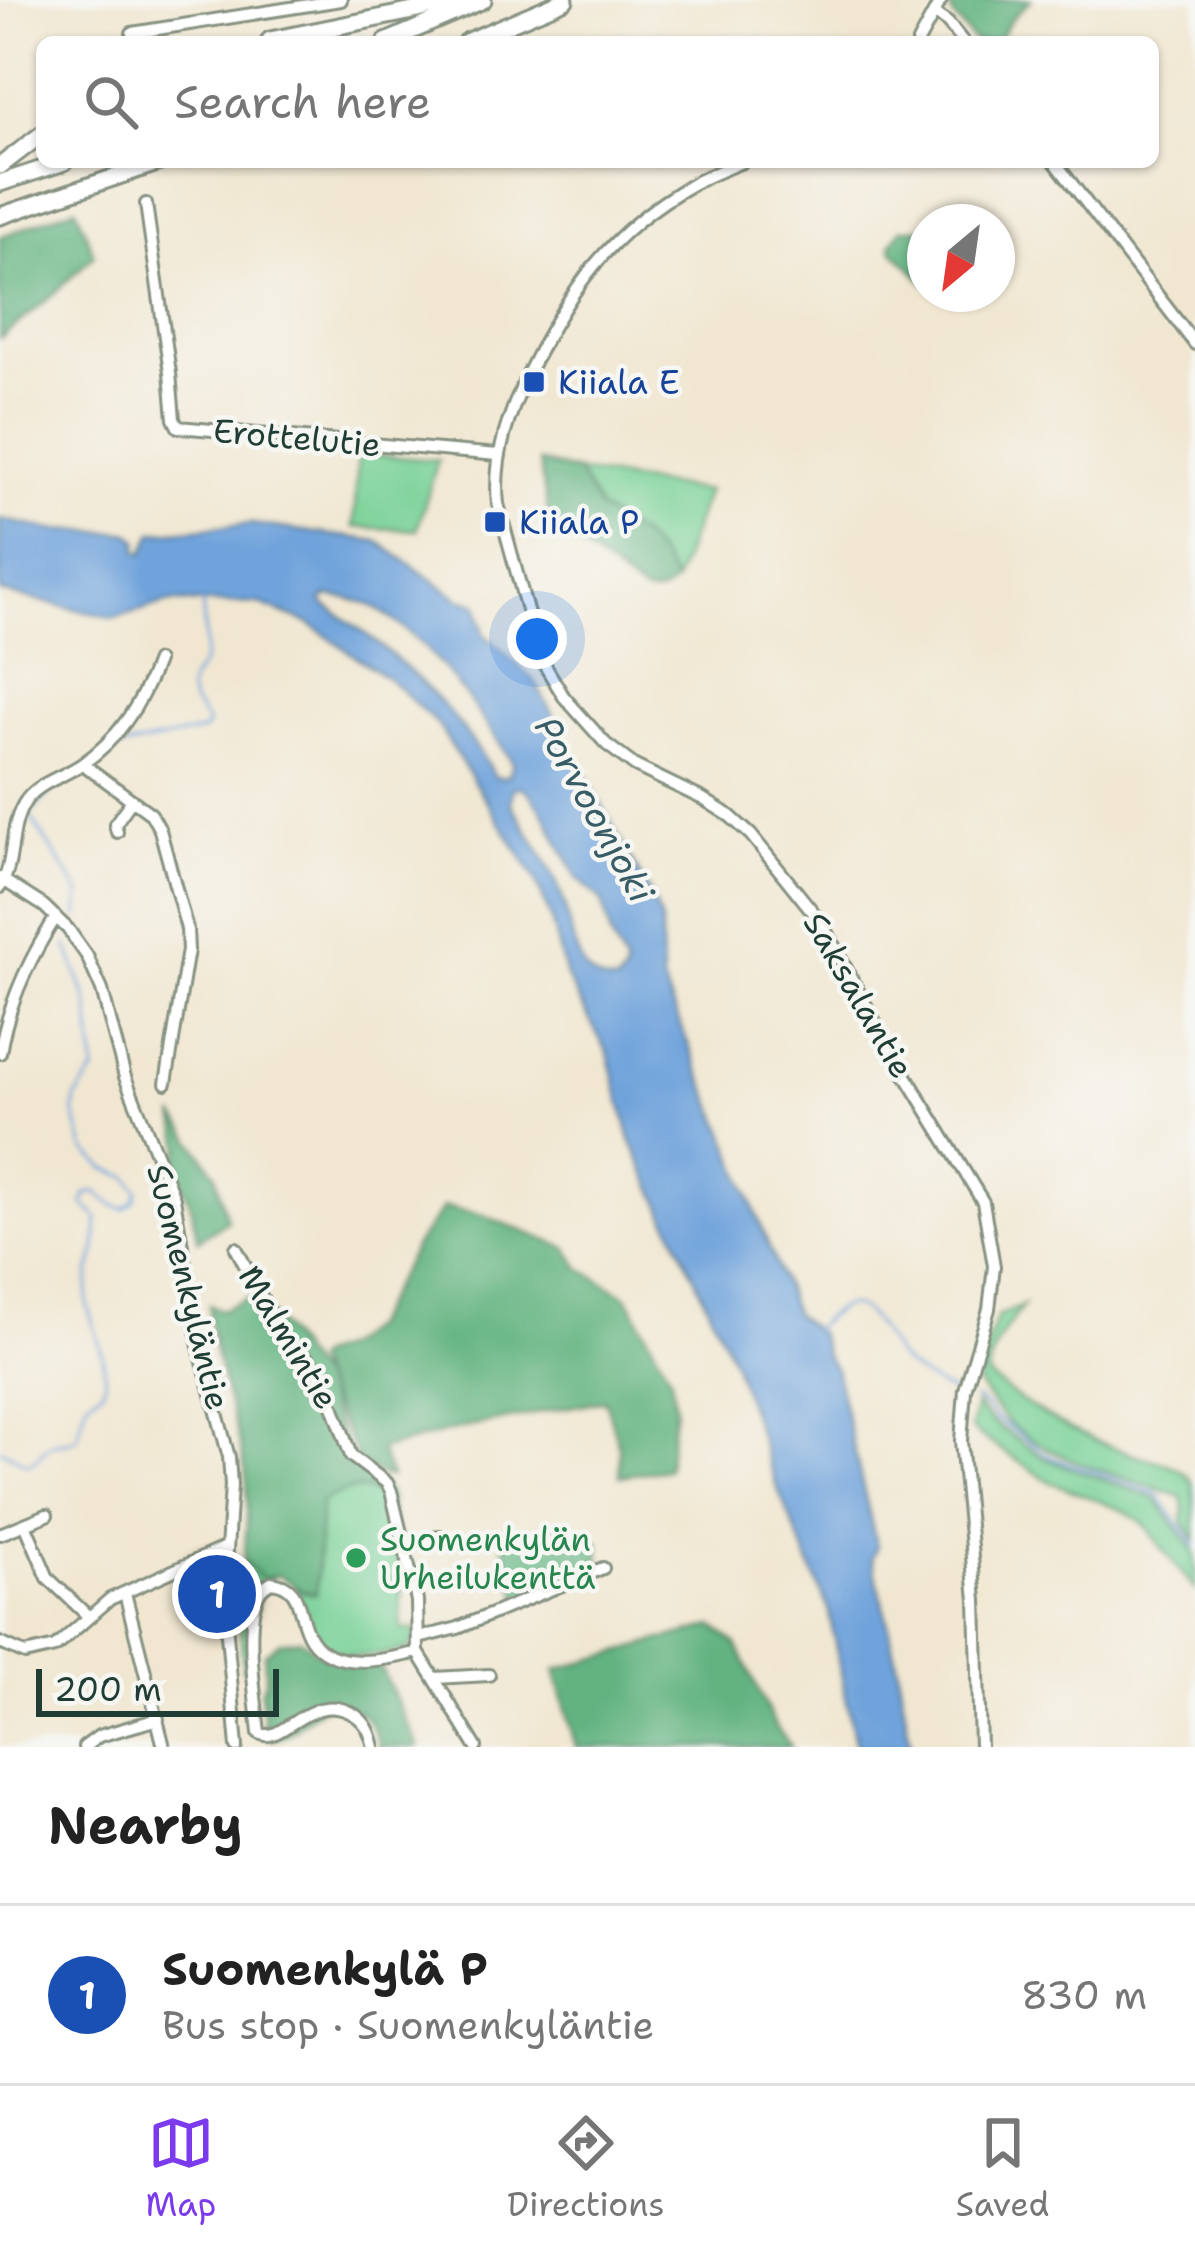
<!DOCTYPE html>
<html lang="en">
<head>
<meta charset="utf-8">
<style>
  body { margin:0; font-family:"Shantell Sans",sans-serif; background:#f6f6f6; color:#222 }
  .compass { position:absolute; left:907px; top:204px; width:108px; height:108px; border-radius:50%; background:#fff; box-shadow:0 3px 9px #0004; rotate:209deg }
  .scale { position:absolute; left:36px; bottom:30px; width:243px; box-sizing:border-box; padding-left:12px; border:6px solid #1f3d34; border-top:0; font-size:33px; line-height:42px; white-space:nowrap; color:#1f3d34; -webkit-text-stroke:9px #f6f6f2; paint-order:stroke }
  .you { position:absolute; left:537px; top:639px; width:42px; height:42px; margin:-30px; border:9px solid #fff; border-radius:50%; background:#1a73e8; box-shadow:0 0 0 18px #1a73e833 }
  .badge { display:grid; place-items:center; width:78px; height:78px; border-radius:50%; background:#7c3aed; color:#fff; font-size:39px; font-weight:700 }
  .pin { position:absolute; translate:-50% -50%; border:6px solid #fff; box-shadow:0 3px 12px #0006 }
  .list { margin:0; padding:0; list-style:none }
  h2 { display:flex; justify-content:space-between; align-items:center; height:156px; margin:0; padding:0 48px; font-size:51px }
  h2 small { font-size:39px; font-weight:400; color:#767676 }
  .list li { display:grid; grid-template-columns:78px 1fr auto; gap:36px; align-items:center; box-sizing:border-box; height:180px; padding:0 48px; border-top:3px solid #e0e0e0 }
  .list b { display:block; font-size:45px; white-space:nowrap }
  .list p { margin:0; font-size:39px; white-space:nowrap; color:#767676 }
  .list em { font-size:39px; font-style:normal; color:#767676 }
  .icon { flex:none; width:66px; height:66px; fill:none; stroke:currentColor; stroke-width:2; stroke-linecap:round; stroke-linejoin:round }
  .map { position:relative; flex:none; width:1195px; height:1747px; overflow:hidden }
  .search { position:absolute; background:#fff; box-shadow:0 3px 9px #0004; left:36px; right:36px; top:36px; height:132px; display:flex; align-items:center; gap:30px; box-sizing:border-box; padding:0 42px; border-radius:18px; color:#767676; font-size:45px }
  .sheet { height:336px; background:#fff }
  nav { display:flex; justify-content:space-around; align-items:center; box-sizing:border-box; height:168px; border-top:3px solid #e0e0e0; background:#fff; font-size:33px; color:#767676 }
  nav a { display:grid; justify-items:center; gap:6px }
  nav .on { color:#7c3aed }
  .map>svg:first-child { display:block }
  .green { fill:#79d197; stroke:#4c8766; stroke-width:3 }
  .forest { fill:#62b380; stroke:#40785a; stroke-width:3 }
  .water { fill:#6fa3db; stroke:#477088; stroke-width:3; fill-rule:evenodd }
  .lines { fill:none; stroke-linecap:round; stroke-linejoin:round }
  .stream { stroke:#6fa3db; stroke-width:3 }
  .minor-casing { stroke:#889282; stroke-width:16 }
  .highway-casing { stroke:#889282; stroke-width:21 }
  .minor { stroke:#fff; stroke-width:10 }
  .highway { stroke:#fff; stroke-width:15 }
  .transit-dot { fill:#1a4fb4; stroke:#f6f6f2; stroke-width:4.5 }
  .leisure-dot { fill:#2e9e5b; stroke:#f6f6f2; stroke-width:4.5 }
  .labels { text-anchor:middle; stroke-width:9; stroke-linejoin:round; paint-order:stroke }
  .transit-label { font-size:33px; fill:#164399; stroke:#f6f6f2; text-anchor:start }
  .street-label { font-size:33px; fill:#1f3d34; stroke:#f6f6f2 }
  .leisure-label { font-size:33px; fill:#27864d; stroke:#f6f6f2; text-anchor:start }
  .water-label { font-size:36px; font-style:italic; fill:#375c66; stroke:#f6f6f2 }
</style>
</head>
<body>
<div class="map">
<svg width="1195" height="1747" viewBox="0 0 1195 1747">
  <rect width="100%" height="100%" fill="#f6f6f2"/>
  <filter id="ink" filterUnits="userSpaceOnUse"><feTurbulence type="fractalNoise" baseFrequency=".00833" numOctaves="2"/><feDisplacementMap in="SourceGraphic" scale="24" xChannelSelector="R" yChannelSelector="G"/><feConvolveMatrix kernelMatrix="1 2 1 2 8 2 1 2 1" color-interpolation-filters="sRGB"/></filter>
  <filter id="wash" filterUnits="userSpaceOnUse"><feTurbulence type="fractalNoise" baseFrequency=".004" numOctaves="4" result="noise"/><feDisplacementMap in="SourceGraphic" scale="48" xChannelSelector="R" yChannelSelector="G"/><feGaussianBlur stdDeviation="2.7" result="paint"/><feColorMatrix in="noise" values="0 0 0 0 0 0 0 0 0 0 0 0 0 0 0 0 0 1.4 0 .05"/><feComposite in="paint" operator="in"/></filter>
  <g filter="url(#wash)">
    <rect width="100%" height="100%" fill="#f1e7d1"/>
    <path class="green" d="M358,454l80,6 -21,70 -63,-3z
      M578,472l129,19 -32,91 -16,-26 -60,-47z
      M1023,1306c-15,20 -34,44 -35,70 44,36 94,62 148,79 19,6 48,9 57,29 2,14 2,40 2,56l-12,-18 1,-13 -2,-12c-57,-20 -118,-32 -168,-69 -16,-13 -23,-28 -36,-43l7,-37 13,-32z
      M976,1405l15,16 55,38 109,39 40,54v38l-53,-68 -17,-11 -73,-28 -75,-49 -6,-6z
      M360,1488l16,6 14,14 21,78 -10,3v40h15l-2,16c-11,8 -23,8 -37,10 -25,3 -55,0 -67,-27 -7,-15 -8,-30 -17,-45l9,8 14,3 5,-91 22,-13z
      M244,1562l18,17 16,-4 -20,11 -9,83 -6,1 -3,-60 2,-42z"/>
    <path class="forest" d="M951,0h80l-20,19 -14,23h-23l-20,-24 -5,-12z
      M76,207l18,48 -46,44 -48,39v-101z
      M901,229h24v53l-32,-31 -2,-6z
      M539,462l39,10 21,37 42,27 18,20 16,26c-10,11 -16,14 -32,11l-93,-70z
      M175,1115l40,58 12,47 -29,20 -8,-37 -15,-36 6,-20z
      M444,1207l36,7 87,34 14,21 46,27 44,82 4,30 -8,61 -47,7 -1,-29 -14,-47 -151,30 -74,20 10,27 -8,-1 -24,-16 -45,-99 5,-5 24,-8 29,-22 45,-82z
      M256,1295l66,87 27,78 34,25 8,14 -1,9c-21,-26 -43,-21 -69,-5l-5,91 -14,-3 -24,-16 -16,4 -18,-17c2,-31 6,-63 1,-93 -9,-56 -35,-108 -36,-164l12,5z
      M565,1525l6,16 28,1 1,25 -81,32 -16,-54z
      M713,1626l24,19 37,79 17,23h-215l-21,-77z
      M300,1639l20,15 59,11 40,82h-40c-3,-16 -10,-30 -25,-38 -37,-21 -51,27 -83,31l-6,-5 -4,-43 5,-13 -2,-25 15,-12z"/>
    <path class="water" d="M0,519l52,11 78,3 8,7v10l5,4 10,-21 99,-9 125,17 84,59 16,3 7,31 51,48 117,216 9,23 1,60 65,156 68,178 24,19 7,22 9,13 42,178 -5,10 23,96 16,94h-55l-28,-139 -53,-126 -42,-121 -102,-221 -23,-87 -42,-76 -15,-58 -16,-41 -97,-153 -47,-44 -83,-58 -48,-19 -90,-2 -56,16 -114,-26zM328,596c15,2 34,4 46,11 62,38 99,98 139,156l-6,14h-12c-41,-72 -102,-127 -170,-172l-3,-5zM521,787l8,5 15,21 33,65 25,23 9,36 14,28v8l-8,10c-13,0 -25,-4 -32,-15 -15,-24 -16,-56 -27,-82 -12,-28 -31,-56 -47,-83l2,-15z"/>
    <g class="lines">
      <path class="stream" d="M96,760l18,-11 90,-18 4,-7c-6,-11 -17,-19 -19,-33 -1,-14 13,-20 15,-34 3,-18 -1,-39 -2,-57
        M60,782l-25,27 -7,4 52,80 -2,25
        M812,1330c8,-6 20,-20 30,-23 29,-9 43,40 60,55 14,12 32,21 49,30
        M975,1399l12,8 7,10 56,40 107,37 38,52
        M0,1450c11,1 17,10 28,14 12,-4 14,-16 25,-20 10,-3 15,0 24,-6l10,-37 15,-11 3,-8 -2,-26 -16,-52 2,-31 7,-24 2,-31 -15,-14 3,-10 9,-2 18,13 11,4 10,-7 4,-11 -10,-14 -23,-9 -21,-19 -10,-39 2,-13 18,-24v-15l-5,-52 -22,-61"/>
    </g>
  </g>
  <g filter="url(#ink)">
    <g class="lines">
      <g class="minor-casing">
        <path id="minor" d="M935,14l13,9 15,19
          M132,33l209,-33
          M918,42l23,-42
          M742,162c-17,7 -35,14 -51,23 -80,45 -122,105 -161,185 -21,42 -37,87 -32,134l36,132 13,33 17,28 42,47 29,22 68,33 27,17 21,19 70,87 67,124 95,156 11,64 -5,43 -24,81 -4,51 15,159 4,147
          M1055,162l140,182
          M146,204l24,169 4,46 4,8 320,28
          M83,764l68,50 9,16 27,99 1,21 -22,133
          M117,832l-2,-8 17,-24
          M0,878l44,28 24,23 19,27 15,34 23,87 49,121 25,149 30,110 2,28 -7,115 13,147
          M0,887c17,-27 7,-61 27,-88 13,-17 38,-23 55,-35 37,-25 60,-61 75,-103
          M0,1053c8,-50 29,-94 56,-136
          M236,1248l49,94 24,18 16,23 26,73 36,27 4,8 26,110 1,51 58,95
          M25,1524l23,54 41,39
          M0,1534l47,-19
          M403,1547l37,-11
          M125,1593l39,154
          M419,1638l39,-10 145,-60
          M0,1643l25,11 30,-7 55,-48 116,-52
          M435,1678l54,-3
          M84,1747l15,-11 59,-17
          M374,1747c-3,-13 -7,-24 -19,-32 -44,-28 -73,32 -96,18 -3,-32 -15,-109 -1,-138 4,-8 6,-8 13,-13 34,3 25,35 40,57 22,33 76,21 107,13"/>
      </g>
      <g class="highway-casing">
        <path id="highway" d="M270,40l148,-30 35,-10
          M386,42l97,-42
          M466,42l99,-42
          M0,166l42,-32
          M0,183l64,-21
          M0,216l160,-54"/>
      </g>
      <use href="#minor" class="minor"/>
      <use href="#highway" class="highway"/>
    </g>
  </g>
  <g class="transit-dot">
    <rect x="522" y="370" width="24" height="24" rx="6"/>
    <rect x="483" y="510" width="24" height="24" rx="6"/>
  </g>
  <circle class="leisure-dot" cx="356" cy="1558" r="12"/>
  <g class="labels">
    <g class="transit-label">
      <text x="558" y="394">Kiiala E</text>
      <text x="519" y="534">Kiiala P</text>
    </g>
    <g class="street-label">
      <text transform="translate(297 437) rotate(5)" y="12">Erottelutie</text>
      <text transform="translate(859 995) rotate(60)" y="12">Saksalantie</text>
      <text transform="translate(189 1287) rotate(76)" y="12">Suomenkyläntie</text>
      <text transform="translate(289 1337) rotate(59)" y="12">Malmintie</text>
    </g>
    <g class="leisure-label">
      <text x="380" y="1551">Suomenkylän<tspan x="380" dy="38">Urheilukenttä</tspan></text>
    </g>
    <g class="water-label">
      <text transform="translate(595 809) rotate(61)" y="13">Porvoonjoki</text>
    </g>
  </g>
</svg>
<svg class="compass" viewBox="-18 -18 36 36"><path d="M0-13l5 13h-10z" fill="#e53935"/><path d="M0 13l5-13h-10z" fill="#767676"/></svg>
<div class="scale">200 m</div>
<div class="you"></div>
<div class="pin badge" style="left:217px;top:1594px;background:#1a4fb4">1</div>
<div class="search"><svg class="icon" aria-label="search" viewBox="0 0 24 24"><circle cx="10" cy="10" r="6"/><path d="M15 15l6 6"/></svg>Search here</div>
</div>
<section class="sheet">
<h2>Nearby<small></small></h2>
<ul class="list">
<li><span class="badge" style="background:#1a4fb4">1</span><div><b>Suomenkylä P</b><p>Bus stop · Suomenkyläntie</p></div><em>830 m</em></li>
</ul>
</section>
<nav>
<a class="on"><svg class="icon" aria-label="map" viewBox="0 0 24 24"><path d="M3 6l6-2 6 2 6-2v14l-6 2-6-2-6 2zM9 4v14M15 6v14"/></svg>Map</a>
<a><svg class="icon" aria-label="directions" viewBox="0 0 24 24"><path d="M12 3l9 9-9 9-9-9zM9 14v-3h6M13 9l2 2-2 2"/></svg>Directions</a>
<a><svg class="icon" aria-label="saved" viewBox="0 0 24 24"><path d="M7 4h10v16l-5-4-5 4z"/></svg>Saved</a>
</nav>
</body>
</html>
